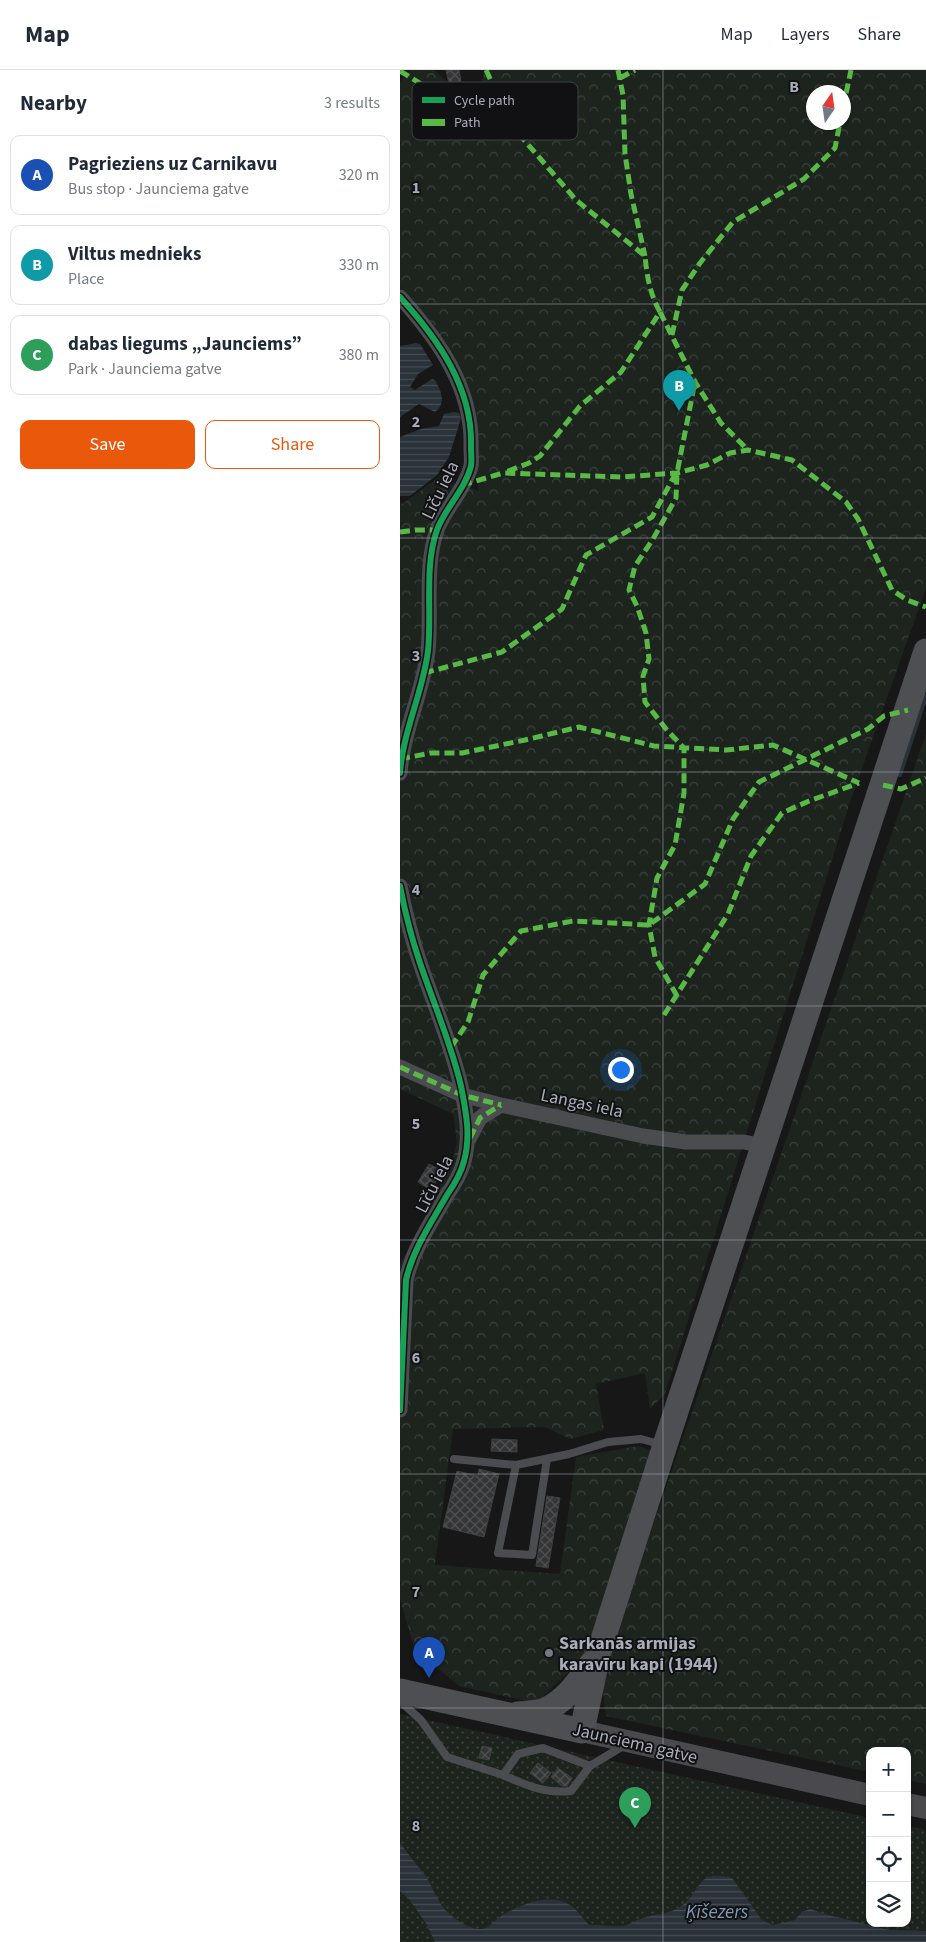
<!DOCTYPE html>
<html lang="en">
<head>
<meta charset="utf-8">
<style>
  body { margin:0; font-family:"Source Sans 3",sans-serif; background:#f6f6f7; color:#1f2937 }
  .controls { position:absolute; right:15px; bottom:15px; display:grid; overflow:hidden; border-radius:10px; box-shadow:0 1px 4px #0004 }
  .controls button { width:45px; height:45px; display:grid; place-items:center; padding:0; border:0; border-bottom:1px solid #e0e1e3; background:#fff; color:#1f2937; font:25px sans-serif }
  .compass { position:absolute; left:406px; top:15px; width:45px; height:45px; border-radius:50%; background:#fff; box-shadow:0 1px 4px #0004; rotate:13deg }
  .you { position:absolute; left:220px; top:999px; width:18px; height:18px; margin:-12px; border:4px solid #fff; border-radius:50%; background:#1a73e8; box-shadow:0 0 0 8px #1a73e833 }
  .badge { display:grid; place-items:center; width:32px; height:32px; border-radius:50%; background:#ea580c; color:#fff; font-size:16px; font-weight:700 }
  .pin { position:absolute; translate:-50% -41px; filter:drop-shadow(0 1px 2px #0008) }
  .pin::after { content:''; position:absolute; top:26px; width:18px; height:15px; background:inherit; clip-path:polygon(0 0,100% 0,50% 100%) }
  .list { margin:0; padding:0; list-style:none }
  h2 { display:flex; justify-content:space-between; align-items:center; height:65px; margin:0; padding:0 20px; font-size:21px }
  h2 small { font-size:16px; font-weight:400; color:#747a83 }
  .list li { display:grid; grid-template-columns:32px 1fr auto; gap:15px; align-items:center; box-sizing:border-box; height:80px; margin:0 10px 10px; padding:0 10px; border:1px solid #e0e1e3; border-radius:10px }
  .list b { display:block; font-size:19px; white-space:nowrap }
  .list p { margin:0; font-size:16px; white-space:nowrap; color:#747a83 }
  .list em { font-size:16px; font-style:normal; color:#747a83 }
  .actions { display:flex; gap:10px; padding:15px 20px }
  .actions a { flex:1; padding:11px 0; border:1px solid #ea580c; border-radius:10px; text-align:center; font-size:18px; color:#ea580c }
  .actions .main { background:#ea580c; color:#fff }
  .icon { flex:none; width:28px; height:28px; fill:none; stroke:currentColor; stroke-width:2; stroke-linecap:round; stroke-linejoin:round }
  .map { position:relative; flex:none; width:526px; height:1872px; overflow:hidden }
  header { display:flex; align-items:center; gap:30px; box-sizing:border-box; height:70px; padding:0 25px; background:#fff; border-bottom:1px solid #e0e1e3 }
  header strong { font-size:24px }
  nav { display:flex; gap:28px; margin-inline-start:auto; font-size:18px }
  main { display:flex }
  aside { flex:1; background:#fff }
  .map>svg:first-child { display:block }
  .forest { fill:url(#forest-crowns); fill-rule:evenodd }
  .park { fill:url(#park-dots) }
  .water { fill:url(#water-rules) }
  .lines { fill:none; stroke-linecap:round; stroke-linejoin:round }
  .stream { stroke:#2a3239; stroke-width:4 }
  .building { fill:url(#building-cross-hatch); stroke:#3f4043 }
  .service { stroke:#4b4c50; stroke-width:8 }
  .minor { stroke:#4b4c50; stroke-width:15 }
  .secondary { stroke:#4a4a4e; stroke-width:22 }
  .primary { stroke:#4d4f52; stroke-width:25 }
  .quiet { stroke:#58b947; stroke-width:5; stroke-dasharray:10 5; stroke-linecap:butt }
  .cycleway-casing { stroke:#111113; stroke-width:9 }
  .cycleway { stroke:#1a9f57; stroke-width:6 }
  .grid { fill:none; stroke:#a8adb8; stroke-width:1; stroke-opacity:0.55 }
  .poi-dot { fill:#757880; stroke:#111113; stroke-width:2 }
  .labels { text-anchor:middle; stroke-width:4; stroke-linejoin:round; paint-order:stroke }
  .street-label { font-size:18px; fill:#a8adb8; stroke:#111113 }
  .poi-label { font-size:18px; font-weight:bold; fill:#a8adb8; stroke:#111113; text-anchor:start }
  .water-label { font-size:19px; font-style:italic; fill:#7f9bb3; stroke:#111113 }
  .key { fill:#111113; stroke:#3e4045; stroke-width:1 }
  .key-label { font-size:14px; fill:#a8adb8 }
  .grid-label { font-size:16px; text-anchor:middle; font-weight:bold; fill:#a8adb8; stroke:#111113; stroke-width:4; stroke-linejoin:round; paint-order:stroke }
</style>
</head>
<body>
<header>
<strong>Map</strong>
<nav><a>Map</a><a>Layers</a><a>Share</a></nav>
</header>
<main>
<aside>
<h2>Nearby<small>3 results</small></h2>
<ul class="list">
<li><span class="badge" style="background:#1a4fb4">A</span><div><b>Pagrieziens uz Carnikavu</b><p>Bus stop · Jaunciema gatve</p></div><em>320 m</em></li>
<li><span class="badge" style="background:#0f9aa8">B</span><div><b>Viltus mednieks</b><p>Place</p></div><em>330 m</em></li>
<li><span class="badge" style="background:#2e9e5b">C</span><div><b>dabas liegums „Jaunciems”</b><p>Park · Jaunciema gatve</p></div><em>380 m</em></li>
</ul>
<div class="actions"><a class="main">Save</a><a>Share</a></div>
</aside>
<div class="map">
<svg width="526" height="1872" viewBox="0 0 526 1872">
  <defs>
    <pattern id="forest-crowns" width="20" height="18" patternUnits="userSpaceOnUse" patternTransform="scale(1.25)"><rect width="20" height="18" fill="#1d241e"/><path d="M2 6a3 3 0 1 1 6 0M12 15a3 3 0 1 1 6 0" fill="none" stroke="#3b413d"/></pattern>
    <pattern id="park-dots" width="8" height="8" patternUnits="userSpaceOnUse" patternTransform="scale(1.25)"><rect width="8" height="8" fill="#1d241e"/><path d="M2 2h.1M6 6h.1" fill="none" stroke="#3b413d" stroke-width="1.8" stroke-linecap="round"/></pattern>
    <pattern id="water-rules" width="6" height="5" patternUnits="userSpaceOnUse" patternTransform="scale(1.25)"><rect width="6" height="5" fill="#2a3239"/><path d="M0 2.5h6" fill="none" stroke="#464d54"/></pattern>
    <pattern id="building-cross-hatch" width="8" height="8" patternUnits="userSpaceOnUse" patternTransform="scale(1.25)"><rect width="8" height="8" fill="#353536"/><path d="M0 0l8 8M0 8l8-8" fill="none" stroke="#4f5051"/></pattern>
  </defs>
  <rect width="100%" height="100%" fill="#171717"/>
  <path class="forest" d="M10,0h24l23,21 23,-5 5,-16h441v518l-76,214 -185,592 -15,15 -5,-36 -49,11 8,46 -34,9 -25,-12 -92,2 -18,136 125,9 16,-117 62,-11 15,5 -63,201 -54,51 -77,-17 -23,-19 -17,-3 -19,-65v-334l52,-102 5,-20 -4,-29 -53,-25v-587l2,2 36,-26 41,13 -22,-127 -23,-36 -34,-41v-205zM413,22h30v30h-30z
    M526,664v1050l-19,-4v-29h-37v21l-264,-56 -5,-40z"/>
  <path class="park" d="M0,1644l470,104v105h37v-97l19,4v112h-526z"/>
  <path class="water" d="M16,273l4,1 13,21 -15,9 -8,13 5,3 17,-11 3,1c6,11 12,23 0,32l-16,-8 -19,13v-71z
    M54,342l5,1 2,5 -12,39 -12,18 -27,21h-10v-59l21,-8 18,-3 5,-12z
    M0,1773c7,9 14,19 21,27 12,13 15,34 30,45 8,7 20,15 31,14 7,-1 13,-9 19,-13 19,-11 49,-24 69,-11 7,4 13,14 19,20 11,-1 23,3 34,1 7,-1 11,-5 17,-7 16,-6 31,-4 44,-15 21,-19 13,-34 48,-26l30,42 11,5 22,-5 7,-8 8,-3 18,6 62,15 36,1v11h-491l-8,-17 -17,-25 -10,-9z"/>
  <g class="lines">
    <path class="stream" d="M500,705l26,-79"/>
  </g>
  <path class="building" d="M46,0h13l2,11 -12,3z
    M29,1094l13,7 -11,19 -13,-8z
    M92,1369l25,1v12l-26,-1z
    M79,1399l20,5 -15,63 -41,-10 14,-56 21,5z
    M147,1426l13,2 -12,70 -12,-2z
    M82,1676l10,2 -3,12 -10,-2z
    M138,1693l13,10 -8,10 -13,-10z
    M158,1698l14,10 -5,8h-5l-11,-9z"/>
  <g class="lines">
    <path class="service" d="M54,1389l62,6
      M147,1389l-15,96 -34,-2 18,-88 53,-11 39,-12 33,-3 22,6
      M0,1631l21,19 26,37 56,18 15,-21 25,-6 47,18 33,-20
      M103,1705c22,10 43,19 68,16l19,-25"/>
    <path class="minor" d="M0,227c38,42 73,91 71,150 0,6 1,14 0,19 -6,24 -26,42 -34,64 -13,36 -5,83 -9,121 -5,41 -25,80 -28,122
      M0,816c5,26 11,50 19,74 14,42 32,83 42,126 5,26 10,49 3,75 -3,12 -10,24 -17,34 -16,28 -34,54 -41,85l-6,130
      M0,997l62,28 39,10 142,31 43,6h58l19,4
      M69,1069l11,-21 21,-13"/>
    <path class="secondary" d="M182,1661l288,64
      M507,1734l19,4"/>
    <path class="primary" d="M0,1621l182,40 16,-76 67,-210 261,-794
      M118,1644c9,-1 20,-1 27,-4 22,-10 34,-29 47,-47"/>
    <path class="quiet" d="M86,0l26,56
      M218,0l5,25 2,59 6,40 14,62
      M0,1l41,25 71,30 64,74 69,56c2,21 5,38 15,56l-39,60 -41,34 -40,50 -11,7 -26,10
      M220,8l15,-8
      M443,38l8,-38
      M260,242l35,70 26,41 27,27
      M272,265l10,-45 18,-27 33,-41 71,-43 31,-31 5,-26
      M62,415l41,-12 119,4 55,-4 30,-8 23,-12 18,-3 44,10 54,42 12,17 34,71 15,10 19,7
      M0,462l15,-2h22
      M24,603l78,-21 60,-43 24,-54 66,-38 24,-44
      M0,689l31,-6h31l63,-13 54,-13 75,19 72,4 47,-5 86,38
      M483,715l18,4 25,-11
      M277,926l-22,-39 -6,-32 8,-47 18,-33 9,-52v-45l-18,-19 -21,-27 -2,-26 6,-17 -3,-26 -9,-27 -8,-16 6,-24 18,-27 23,-41 1,-25 18,-91
      M264,945l64,-101 23,-58 31,-43 27,-12 50,-18
      M51,977l17,-25 15,-47 38,-44 52,-10 76,4 56,-41 28,-65 26,-37 109,-53 16,-13 24,-6
      M0,997l62,28 39,10
      M70,1068l10,-20 21,-13"/>
    <g class="cycleway-casing">
      <path id="cycleway" d="M0,227c38,42 73,91 71,150 0,6 1,14 0,19 -6,24 -26,42 -34,64 -13,36 -5,83 -9,121 -5,41 -25,80 -28,122
        M0,816c5,26 11,50 19,74 14,42 32,83 42,126 5,26 10,49 3,75 -3,12 -10,24 -17,34 -16,28 -34,54 -41,85l-6,130"/>
    </g>
    <use href="#cycleway" class="cycleway"/>
  </g>
  <path class="grid" d="M263,0v1872M0,234h526M0,468h526M0,702h526M0,936h526M0,1170h526M0,1404h526M0,1638h526"/>
  <circle class="poi-dot" cx="149" cy="1583" r="5"/>
  <g class="labels">
    <g class="street-label">
      <text transform="translate(40 420) rotate(-64)" y="6">Līču iela</text>
      <text transform="translate(182 1033) rotate(12)" y="6">Langas iela</text>
      <text transform="translate(34 1114) rotate(-63)" y="6">Līču iela</text>
      <text transform="translate(235 1673) rotate(13)" y="6">Jaunciema gatve</text>
    </g>
    <g class="poi-label">
      <text x="159" y="1579">Sarkanās armijas<tspan x="159" dy="21">karavīru kapi (1944)</tspan></text>
    </g>
    <g class="water-label">
      <text x="317" y="1848">Ķīšezers</text>
    </g>
  </g>
  <rect x="12" y="12" width="166" height="58" rx="8" class="key"/>
  <rect x="22" y="27" width="23" height="6" fill="#1a9f57"/>
  <rect x="22" y="49" width="23" height="7" fill="#58b947"/>
  <g class="key-label">
    <text x="54" y="35">Cycle path</text>
    <text x="54" y="57">Path</text>
  </g>
  <g class="grid-label">
    <text x="394" y="22">B</text>
    <text x="16" y="123">1</text>
    <text x="16" y="357">2</text>
    <text x="16" y="591">3</text>
    <text x="16" y="825">4</text>
    <text x="16" y="1059">5</text>
    <text x="16" y="1293">6</text>
    <text x="16" y="1527">7</text>
    <text x="16" y="1761">8</text>
  </g>
</svg>
<div class="controls">
<button>+</button>
<button>−</button>
<button><svg class="icon" aria-label="locate" viewBox="0 0 24 24"><circle cx="12" cy="12" r="6"/><path d="M12 2v4M12 18v4M2 12h4M18 12h4"/></svg></button>
<button><svg class="icon" aria-label="layers" viewBox="0 0 24 24"><path d="M12 4l9 5-9 5-9-5zM3 14l9 5 9-5"/></svg></button>
</div>
<svg class="compass" viewBox="-18 -18 36 36"><path d="M0-13l5 13h-10z" fill="#e53935"/><path d="M0 13l5-13h-10z" fill="#747a83"/></svg>
<div class="you"></div>
<div class="pin badge" style="left:29px;top:1608px;background:#1a4fb4">A</div>
<div class="pin badge" style="left:279px;top:341px;background:#0f9aa8">B</div>
<div class="pin badge" style="left:235px;top:1758px;background:#2e9e5b">C</div>
</div>
</main>
</body>
</html>
